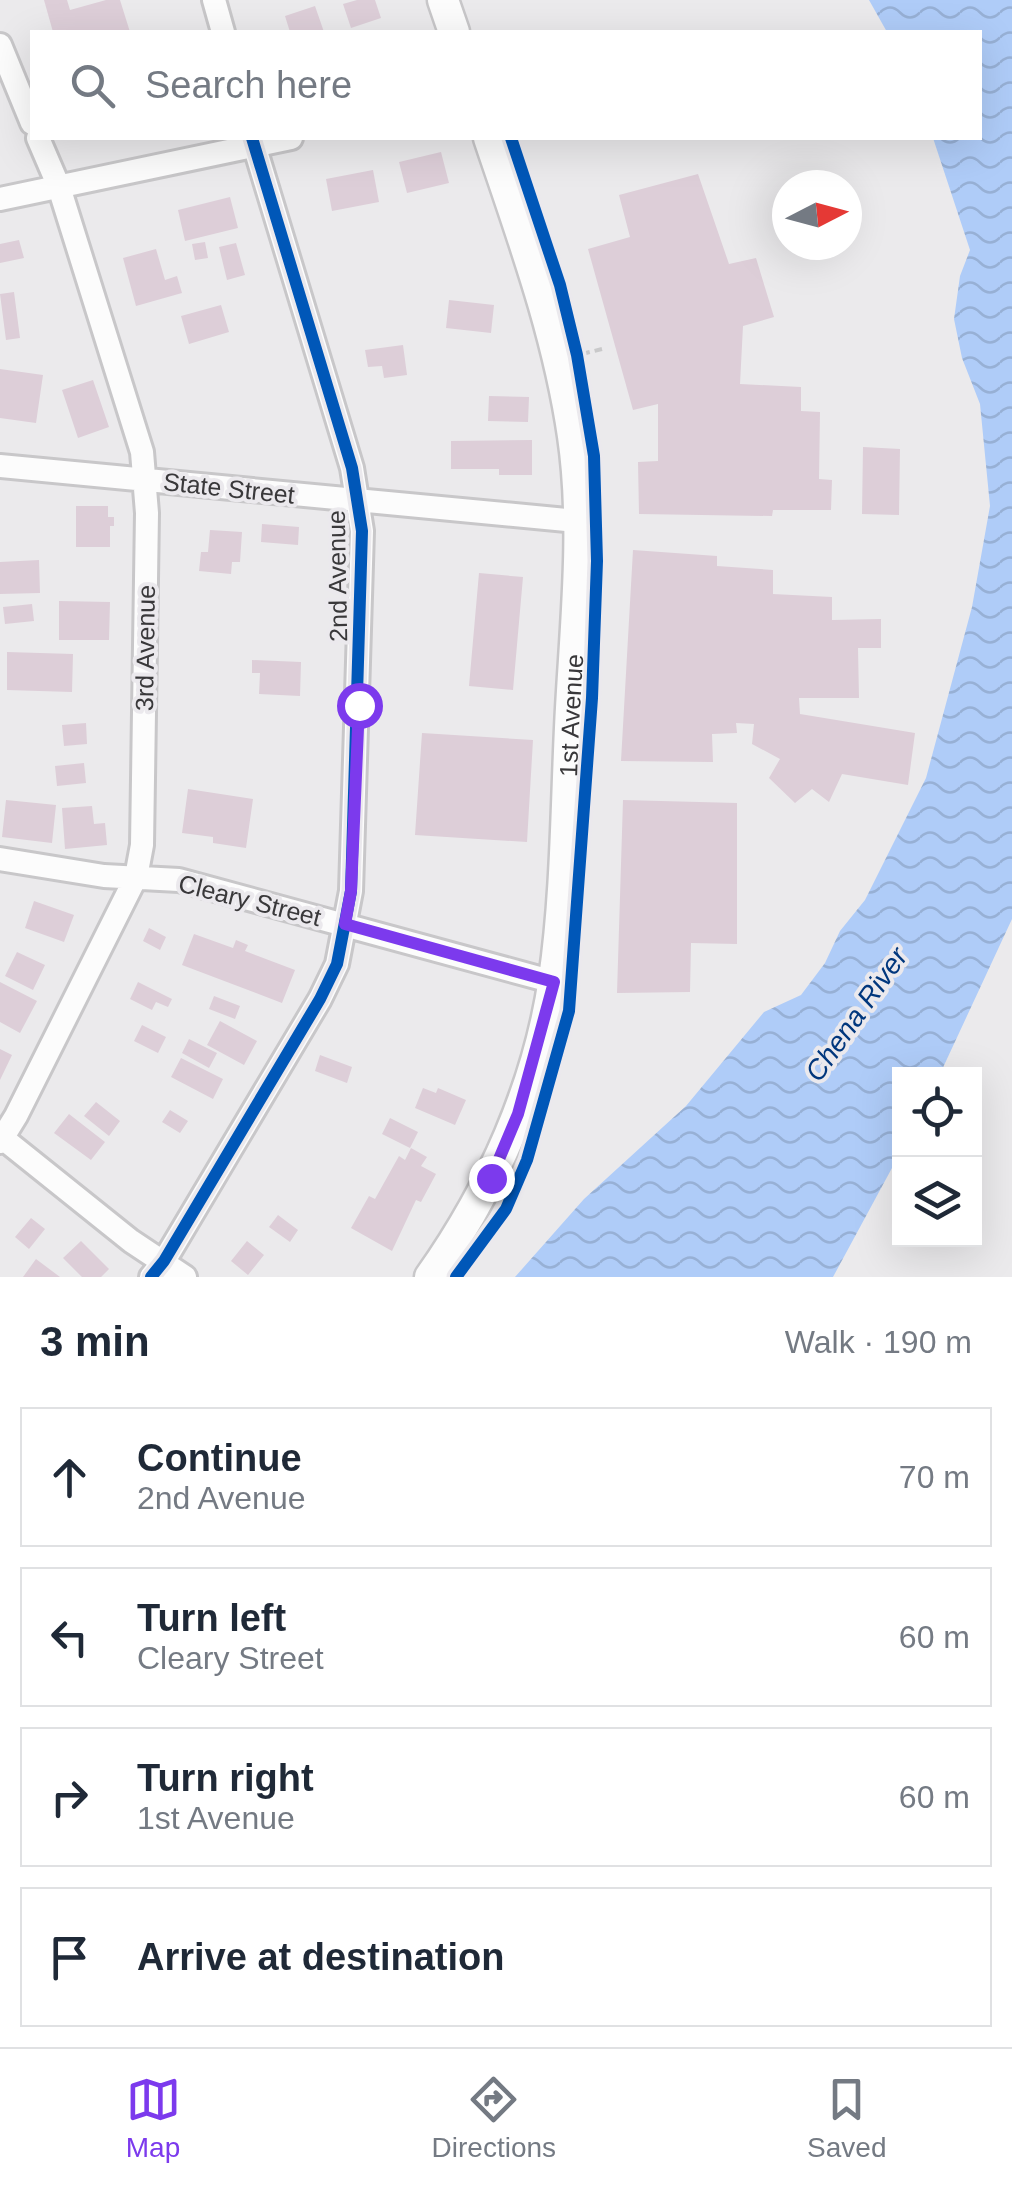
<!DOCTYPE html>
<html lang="en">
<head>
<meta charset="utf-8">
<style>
  body { margin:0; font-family:Arial,sans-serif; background:#f2f2f3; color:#1f2937 }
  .controls { position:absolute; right:30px; bottom:30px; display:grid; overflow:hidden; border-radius:0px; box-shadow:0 10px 40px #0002 }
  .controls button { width:90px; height:90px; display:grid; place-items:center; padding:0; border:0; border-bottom:2px solid #e0e1e3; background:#fff; color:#1f2937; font:50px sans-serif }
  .compass { position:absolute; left:772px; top:170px; width:90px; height:90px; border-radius:50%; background:#fff; box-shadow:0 10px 40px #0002; rotate:84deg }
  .stop { position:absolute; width:30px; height:30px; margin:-22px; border:8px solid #7c3aed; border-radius:50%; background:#fff }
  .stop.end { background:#7c3aed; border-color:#fff; box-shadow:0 2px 10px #0008 }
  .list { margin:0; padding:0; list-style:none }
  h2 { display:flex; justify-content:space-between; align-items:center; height:130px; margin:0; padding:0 40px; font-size:42px }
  h2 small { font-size:32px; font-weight:400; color:#747a83 }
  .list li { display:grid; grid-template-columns:65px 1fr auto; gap:30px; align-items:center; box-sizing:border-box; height:140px; margin:0 20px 20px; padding:0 20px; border:2px solid #e0e1e3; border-radius:0px }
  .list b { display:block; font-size:38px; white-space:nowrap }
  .list p { margin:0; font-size:32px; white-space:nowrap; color:#747a83 }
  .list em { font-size:32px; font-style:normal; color:#747a83 }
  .icon { flex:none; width:55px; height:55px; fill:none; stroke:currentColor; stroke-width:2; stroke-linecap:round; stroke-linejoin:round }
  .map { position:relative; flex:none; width:1012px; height:1277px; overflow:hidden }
  .search { position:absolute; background:#fff; box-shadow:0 10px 40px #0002; left:30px; right:30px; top:30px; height:110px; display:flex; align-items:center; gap:25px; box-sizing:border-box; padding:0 35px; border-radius:0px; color:#747a83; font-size:38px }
  .sheet { height:770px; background:#fff }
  nav { display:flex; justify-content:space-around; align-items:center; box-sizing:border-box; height:140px; border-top:2px solid #e0e1e3; background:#fff; font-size:28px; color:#747a83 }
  nav a { display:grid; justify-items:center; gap:5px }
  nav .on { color:#7c3aed }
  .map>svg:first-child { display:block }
  .water { fill:url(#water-waves) }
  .building { fill:#ddced8 }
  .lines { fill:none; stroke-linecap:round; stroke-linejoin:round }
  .minor-casing { stroke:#c8c7c9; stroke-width:28 }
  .tertiary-casing { stroke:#c8c7c9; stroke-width:35 }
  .path { stroke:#c9c9ca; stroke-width:4; stroke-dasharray:8 5; stroke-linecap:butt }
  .minor { stroke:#fcfcfc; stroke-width:22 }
  .tertiary { stroke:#fcfcfc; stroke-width:30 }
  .cycleway-casing { stroke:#ebe9ed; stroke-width:19 }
  .cycleway { stroke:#0057b8; stroke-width:12 }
  .route { stroke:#7c3aed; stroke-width:12 }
  .labels { text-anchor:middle; stroke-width:8; stroke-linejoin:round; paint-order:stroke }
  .street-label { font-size:25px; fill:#39383a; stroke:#ebe9ed }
  .water-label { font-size:28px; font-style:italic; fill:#01377d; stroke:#ebe9ed }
</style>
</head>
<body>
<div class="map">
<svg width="1012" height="1277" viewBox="0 0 1012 1277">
  <defs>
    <pattern id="water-waves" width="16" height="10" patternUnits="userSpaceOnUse" patternTransform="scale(2.5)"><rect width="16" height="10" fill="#afccf8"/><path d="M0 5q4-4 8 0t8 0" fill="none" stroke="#97b0d5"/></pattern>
  </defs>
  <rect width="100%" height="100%" fill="#ebeaec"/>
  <path class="water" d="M869,0h143v919l-72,155h-40l-1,81 -66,122h-318l69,-78 102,-93 78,-94 37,-17 24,-32 15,-32 25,-31 61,-122 46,-171 18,-101 -10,-102 -18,-46 -8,-39 6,-43 10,-26 -37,-112h47v-106h-93z"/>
  <path class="building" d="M44,0h23l3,10 36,-10h14l10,32h-77z
    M357,0h18l6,18 -30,10 -8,-24z
    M315,6l9,26h-34l-5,-16z
    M441,152l8,31 -42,10 -8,-31z
    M373,170l6,32 -47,9 -6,-32z
    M698,174l31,90 27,-6 18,59 -31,9 -3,58 61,3v24l19,1 -1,67 13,1 -1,30h-58l-1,6 -133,-2 -1,-52 20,-1v-57l-25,6 -45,-161 42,-12 -11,-42z
    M230,197l8,31 -53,13 -7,-31z
    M19,240l5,18 -24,5v-19z
    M205,242l3,16 -13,2 -3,-16z
    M236,243l9,32 -18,5 -8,-33z
    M156,249l9,31 12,-4 5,17 -46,13 -13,-48z
    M14,292l6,46 -14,2 -6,-46z
    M449,300l45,5 -3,28 -45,-5z
    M221,305l8,27 -40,12 -8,-28z
    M403,345l4,30 -23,3 -2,-12 -14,1 -3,-17z
    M0,369l43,6 -7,48 -36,-5z
    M93,380l16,47 -31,11 -16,-48z
    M489,396l40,1 -1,25 -40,-1z
    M532,440v35h-33v-6h-48v-28z
    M863,447l37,2 -1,66 -37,-1z
    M76,506h32v11h6v9h-4v21h-34z
    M262,524l37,3 -1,18 -37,-3z
    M210,530l32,2 -2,30h-8l-1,12 -32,-3 2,-19h7z
    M633,550l84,6v10l56,4v24l59,3v23l49,-1v29h-23l1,50h-60l1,16 115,19 -7,52 -66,-11 -13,28 -17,-13 -17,14 -26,-25 11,-19 -28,-15 2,-20 -18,-1 1,10 -25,1 1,28 -92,-1z
    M39,560l1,33 -40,1v-32z
    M479,573l44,4 -10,113 -44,-4z
    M59,601l51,1 -1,38h-50z
    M32,604l2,17 -29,3 -2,-17z
    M7,652l66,2 -1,38 -65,-2z
    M252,660l49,2 -1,34 -41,-2 1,-21h-8z
    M86,723l1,21 -23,2 -2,-21z
    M422,733l111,7 -6,102 -112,-7z
    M84,763l2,20 -29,3 -2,-20z
    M188,789l65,10 -7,49 -33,-5v-6l-31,-4z
    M6,800l50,5 -4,38 -50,-6z
    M623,800l114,3v141l-46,-1 -1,49 -73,1z
    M92,806l2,18 11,-1 2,22 -42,4 -3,-41z
    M34,901l40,14 -10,27 -39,-14z
    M149,928l17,9 -6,13 -17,-9z
    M194,934l39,14 3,-8 12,5 -3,6 50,19 -13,33 -100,-38z
    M17,952l28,13 -12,25 -28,-14z
    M0,982l37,19 -17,32 -20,-11z
    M138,982l34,17 -4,8 -12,-5 -4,8 -22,-11z
    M214,996l26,10 -5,13 -26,-10z
    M220,1021l37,20 -13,24 -37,-20z
    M142,1025l24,12 -8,16 -24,-12z
    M189,1039l28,14 -8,15 -27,-15z
    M0,1049l12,6 -12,25z
    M320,1055l32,12 -5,16 -32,-12z
    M181,1058l42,21 -10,20 -42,-22z
    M423,1088l13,5 2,-5 28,12 -11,25 -40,-17z
    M96,1102l24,19 -11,15 -25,-20z
    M170,1110l18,11 -8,12 -18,-11z
    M69,1114l36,28 -14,18 -37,-27z
    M390,1118l28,14 -8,16 -28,-14z
    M411,1148l16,9 -6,9 15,8 -15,28 -5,-2 -24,51 -41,-23 18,-32 6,3 24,-43 6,4z
    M278,1215l20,15 -8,12 -21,-15z
    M31,1218l14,11 -16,20 -14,-12z
    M81,1241l28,28 -8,8h-19l-19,-19z
    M247,1241l17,14 -16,20 -17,-14z
    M36,1259l24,18h-37z"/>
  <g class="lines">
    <g class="minor-casing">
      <path id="minor" d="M214,0l9,32
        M0,45l32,78
        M0,199l291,-61
        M0,466l577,55
        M0,859l104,17 75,4 375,102
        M0,1136l131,105 54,36
        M0,1142l16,-26 120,-239 6,-32 5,-332 -5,-61 -83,-265 -21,-49
        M151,1277l13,-16 156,-262 17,-35 14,-73 11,-360 -10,-63 -100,-330"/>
    </g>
    <g class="tertiary-casing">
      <g id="tertiary">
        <path d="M443,0l11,32"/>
        <path id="s1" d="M430,1277c62,-88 108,-190 124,-298 13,-89 12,-181 17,-271 5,-89 15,-184 2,-272 -15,-103 -51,-200 -84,-298"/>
      </g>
    </g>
    <path class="path" d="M582,354l20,-5"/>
    <use href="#minor" class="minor"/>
    <use href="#tertiary" class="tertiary"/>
    <g class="cycleway-casing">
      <path id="cycleway" d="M151,1277l13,-16 156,-262 17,-35 14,-73 11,-360 -10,-63 -100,-330
        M456,1277l50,-68 21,-49 42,-149 23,-313 5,-137 -3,-105 -17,-101 -17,-70 -49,-147"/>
    </g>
    <use href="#cycleway" class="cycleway"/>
  </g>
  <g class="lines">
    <path class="route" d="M359,705l-8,186 -6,33 209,58 -36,132 -27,64"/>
  </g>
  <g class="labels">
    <g class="street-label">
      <text transform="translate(229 488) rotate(6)" y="9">State Street</text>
      <text transform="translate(337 576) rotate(-91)" y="9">2nd Avenue</text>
      <text transform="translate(145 648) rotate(-89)" y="9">3rd Avenue</text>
      <text dy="9" stroke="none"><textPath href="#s1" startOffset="590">1st Avenue</textPath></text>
      <text transform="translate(250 900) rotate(14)" y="9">Cleary Street</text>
    </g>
    <g class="water-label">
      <text transform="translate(856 1014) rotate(-55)" y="10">Chena River</text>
    </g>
  </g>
</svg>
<div class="controls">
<button><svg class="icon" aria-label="locate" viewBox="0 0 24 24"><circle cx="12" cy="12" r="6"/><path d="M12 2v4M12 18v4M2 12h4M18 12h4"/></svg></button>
<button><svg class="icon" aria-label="layers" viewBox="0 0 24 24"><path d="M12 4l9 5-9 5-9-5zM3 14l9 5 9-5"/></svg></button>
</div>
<svg class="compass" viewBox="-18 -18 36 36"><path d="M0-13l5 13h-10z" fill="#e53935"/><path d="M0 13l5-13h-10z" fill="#747a83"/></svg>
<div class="stop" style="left:359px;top:705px"></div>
<div class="stop end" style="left:491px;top:1178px"></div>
<div class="search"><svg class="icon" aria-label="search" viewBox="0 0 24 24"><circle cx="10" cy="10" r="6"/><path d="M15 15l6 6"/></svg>Search here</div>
</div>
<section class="sheet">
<h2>3 min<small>Walk · 190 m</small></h2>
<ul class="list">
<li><svg class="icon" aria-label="ahead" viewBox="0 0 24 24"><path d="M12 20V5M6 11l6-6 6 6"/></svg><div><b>Continue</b><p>2nd Avenue</p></div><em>70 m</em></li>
<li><svg class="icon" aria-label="left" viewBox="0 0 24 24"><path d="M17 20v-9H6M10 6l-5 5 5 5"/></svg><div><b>Turn left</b><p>Cleary Street</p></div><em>60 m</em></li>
<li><svg class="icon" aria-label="right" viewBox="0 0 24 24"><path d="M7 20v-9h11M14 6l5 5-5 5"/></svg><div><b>Turn right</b><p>1st Avenue</p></div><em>60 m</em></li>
<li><svg class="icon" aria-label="arrive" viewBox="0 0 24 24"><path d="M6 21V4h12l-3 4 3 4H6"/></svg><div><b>Arrive at destination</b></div></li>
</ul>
</section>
<nav>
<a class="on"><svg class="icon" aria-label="map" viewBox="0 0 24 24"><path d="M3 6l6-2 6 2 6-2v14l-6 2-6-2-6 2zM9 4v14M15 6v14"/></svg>Map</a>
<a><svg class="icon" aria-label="directions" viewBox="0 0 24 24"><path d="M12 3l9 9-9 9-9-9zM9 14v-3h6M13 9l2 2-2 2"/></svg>Directions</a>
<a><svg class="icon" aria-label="saved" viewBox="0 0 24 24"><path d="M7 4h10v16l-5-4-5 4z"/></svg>Saved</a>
</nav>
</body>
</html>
